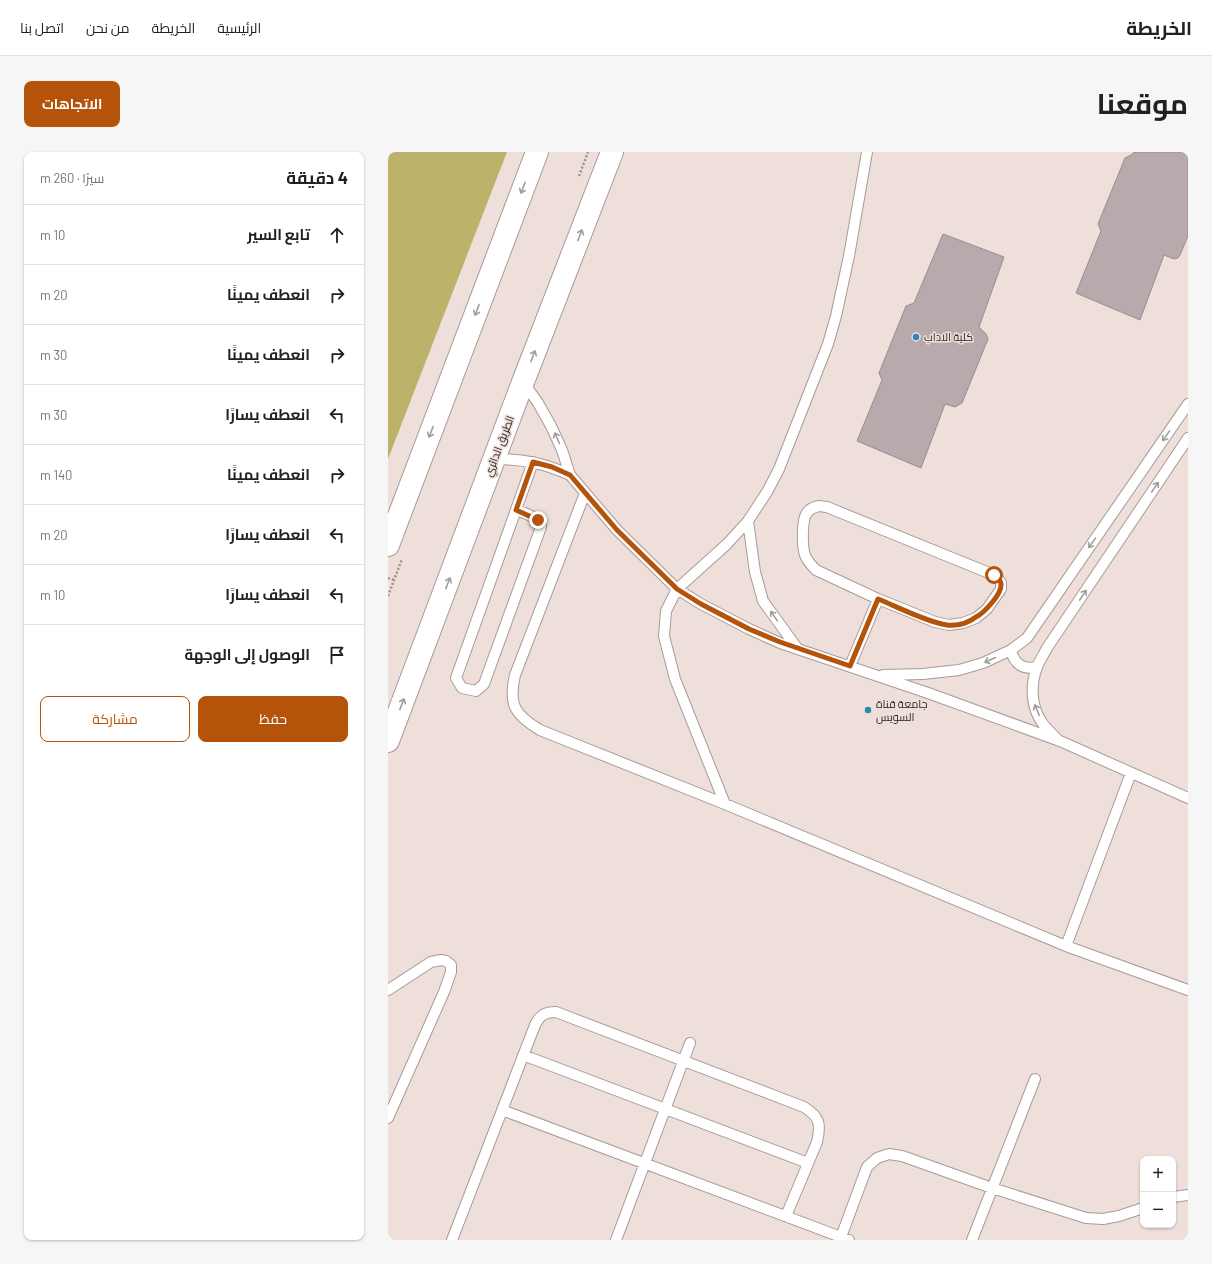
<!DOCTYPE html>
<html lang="ar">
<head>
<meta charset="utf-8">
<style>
  body { margin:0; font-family:Barlow,Cairo,sans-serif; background:#f6f6f6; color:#202124; direction:rtl }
  .controls { position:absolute; right:12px; bottom:12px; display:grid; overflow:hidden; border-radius:8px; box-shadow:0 1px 3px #0004 }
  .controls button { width:36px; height:36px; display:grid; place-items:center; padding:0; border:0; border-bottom:1px solid #e0e0e0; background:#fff; color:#202124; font:20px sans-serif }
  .stop { position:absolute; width:12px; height:12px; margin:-9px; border:3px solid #b45309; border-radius:50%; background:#fff }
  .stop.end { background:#b45309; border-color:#fff; box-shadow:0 1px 4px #0008 }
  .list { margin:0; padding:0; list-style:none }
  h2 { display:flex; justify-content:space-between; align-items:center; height:52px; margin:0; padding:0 16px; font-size:17px }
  h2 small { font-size:13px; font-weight:400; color:#757577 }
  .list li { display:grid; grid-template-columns:26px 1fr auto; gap:12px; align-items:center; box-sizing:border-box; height:60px; padding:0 16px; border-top:1px solid #e0e0e0 }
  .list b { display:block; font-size:15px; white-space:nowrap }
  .list em { font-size:13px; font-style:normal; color:#757577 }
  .actions { display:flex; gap:8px; padding:12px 16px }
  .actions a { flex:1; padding:9px 0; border:1px solid #b45309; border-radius:8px; text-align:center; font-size:14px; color:#b45309 }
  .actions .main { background:#b45309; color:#fff }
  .icon { flex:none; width:22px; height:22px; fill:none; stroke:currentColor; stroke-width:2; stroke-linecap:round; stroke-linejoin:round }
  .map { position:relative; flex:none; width:800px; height:1088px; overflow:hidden; direction:ltr; border-radius:8px }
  header { display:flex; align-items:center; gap:24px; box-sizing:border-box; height:56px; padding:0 20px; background:#fff; border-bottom:1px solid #e0e0e0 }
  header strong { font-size:19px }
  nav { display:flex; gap:22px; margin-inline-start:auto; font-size:14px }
  .intro { display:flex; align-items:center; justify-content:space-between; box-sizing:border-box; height:96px; padding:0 24px }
  h1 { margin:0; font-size:28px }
  .button { padding:10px 18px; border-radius:8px; background:#b45309; color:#fff; font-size:14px; font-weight:700 }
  main { display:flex; gap:24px; padding:0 24px }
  aside { flex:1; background:#fff; border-radius:8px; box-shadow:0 1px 3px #0004 }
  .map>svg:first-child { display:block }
  .green { fill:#bdb269 }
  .building { fill:#b7a9ac; stroke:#9a8c8f }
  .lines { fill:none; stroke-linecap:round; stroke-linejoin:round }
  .lane-casing { stroke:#a99a97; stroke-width:12 }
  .primary-casing { stroke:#a99a97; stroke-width:24 }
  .path { stroke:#9d928f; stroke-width:2.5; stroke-dasharray:2 2; stroke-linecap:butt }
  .lane { stroke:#fff; stroke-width:10 }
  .primary { stroke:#fff; stroke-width:22 }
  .oneway { stroke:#a09d9c }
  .route { stroke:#b45309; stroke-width:5 }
  .poi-dot { fill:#2c89b5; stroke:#eedfdb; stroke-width:1.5 }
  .labels { text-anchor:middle; stroke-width:3; stroke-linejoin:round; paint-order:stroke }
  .poi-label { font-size:11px; fill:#2c2624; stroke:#eedfdb; text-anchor:start }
  .street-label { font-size:11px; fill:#2c2624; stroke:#eedfdb }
</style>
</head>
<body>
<header>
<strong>الخريطة</strong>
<nav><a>الرئيسية</a><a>الخريطة</a><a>من نحن</a><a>اتصل بنا</a></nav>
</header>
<div class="intro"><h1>موقعنا</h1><a class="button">الاتجاهات</a></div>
<main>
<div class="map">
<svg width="800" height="1088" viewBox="0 0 800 1088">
  <rect width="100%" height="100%" fill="#eedfdb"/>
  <path class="green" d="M0,0h119l-119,307z"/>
  <path class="building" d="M746,0h54v84l-8,19 -2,3 -4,1 -10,-4 -24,65 -64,-27 25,-62 -3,-7 27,-66 8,-4z
    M555,82l61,23 -25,70 7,7 2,5 -26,64 -7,4 -10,-3 -24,64 -64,-27 25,-61 -3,-7 27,-67 8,-3z"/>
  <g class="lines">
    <g class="lane-casing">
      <path id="lane" d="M136,231l14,20 13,23 11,24 8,25 47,55 60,59 24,15 48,25 31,14 148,50 132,48 128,57
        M106,307c29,0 50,4 76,16
        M197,341l-70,182c-7,30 0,40 25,55l185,74 341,142 122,44
        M431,354l8,1 167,68 4,3 3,5v6l-14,20 -11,9 -13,5 -14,2 -14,-3 -57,-23 -62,-29c-5,-5 -9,-9 -11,-15 -3,-8 -3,-33 1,-41 3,-5 8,-7 13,-8z
        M128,358c8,3 24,7 25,17l-57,157 -8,7 -14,-3 -6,-10 77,-216
        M360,369l7,51 8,29 34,47
        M623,498c3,14 12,20 26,17
        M462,514l28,-67
        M495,523l40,-1 36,-4 24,-7 28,-13 16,-12 161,-234
        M670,588c-5,-5 -10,-10 -15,-16 -12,-16 -13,-38 -6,-57 3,-7 7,-13 10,-19l141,-210
        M337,652l-50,-125 -11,-43 2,-25 11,-22 50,-45 21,-23 19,-29 12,-23 49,-125 8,-28 13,-60 18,-104
        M678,794l65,-173
        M0,838l43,-28 10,-2 5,1 5,4v7l-7,20 -56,126
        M135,903l285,108
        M114,958l347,130
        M785,1045l15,-2
        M453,1085l26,-70 10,-9 12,-4 13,2 90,32 94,30 17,1 16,-3 24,-8
        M64,1088l83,-215c5,-10 10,-13 21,-13l248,95c16,10 17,17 13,35l-31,74
        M228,1088l74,-197
        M584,1088l63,-161"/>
    </g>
    <g class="primary-casing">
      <path id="primary" d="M0,393l149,-393
        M0,589l135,-359 89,-230"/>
    </g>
    <path class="path" d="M191,24l9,-24
      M0,426l6,2
      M0,444l14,-37"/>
    <use href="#lane" class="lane"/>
    <use href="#primary" class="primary"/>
  </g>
  <defs><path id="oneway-shaft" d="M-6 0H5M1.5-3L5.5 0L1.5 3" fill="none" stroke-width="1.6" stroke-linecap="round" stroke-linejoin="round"/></defs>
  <g class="oneway">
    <use href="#oneway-shaft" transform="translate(135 36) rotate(111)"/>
    <use href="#oneway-shaft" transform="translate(192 83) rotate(-69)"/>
    <use href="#oneway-shaft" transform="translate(89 158) rotate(111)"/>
    <use href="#oneway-shaft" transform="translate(145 204) rotate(-69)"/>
    <use href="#oneway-shaft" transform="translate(43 280) rotate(111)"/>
    <use href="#oneway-shaft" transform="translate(778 284) rotate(125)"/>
    <use href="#oneway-shaft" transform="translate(169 286) rotate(-114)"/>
    <use href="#oneway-shaft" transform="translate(767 335) rotate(-56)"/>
    <use href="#oneway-shaft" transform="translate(704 391) rotate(125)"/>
    <use href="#oneway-shaft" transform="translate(60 431) rotate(-69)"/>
    <use href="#oneway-shaft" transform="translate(695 443) rotate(-56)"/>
    <use href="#oneway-shaft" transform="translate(386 464) rotate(-125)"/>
    <use href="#oneway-shaft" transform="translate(602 508) rotate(156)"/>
    <use href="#oneway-shaft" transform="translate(14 552) rotate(-69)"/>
    <use href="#oneway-shaft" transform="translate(649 558) rotate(-113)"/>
  </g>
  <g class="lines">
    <path class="route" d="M150,368l-22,-10 17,-48 19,5 18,8 47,55 60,59 24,15 48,25 31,13 70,24 28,-67c20,8 48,23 69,26 10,1 21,-2 29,-8 8,-4 26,-23 25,-33 0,-4 -4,-7 -7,-9"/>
  </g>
  <g class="poi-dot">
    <circle cx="528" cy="185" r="4"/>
    <circle cx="480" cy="558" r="4"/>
  </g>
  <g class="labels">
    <g class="poi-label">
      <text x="536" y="189">كلية الاداب</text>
      <text x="488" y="556">جامعة قناة<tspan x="488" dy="13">السويس</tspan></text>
    </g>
    <g class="street-label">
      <text transform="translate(111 294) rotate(-69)" y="4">الطريق الدائري</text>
    </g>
  </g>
</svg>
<div class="controls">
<button>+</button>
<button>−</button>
</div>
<div class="stop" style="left:606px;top:423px"></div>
<div class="stop end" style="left:150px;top:368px"></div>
</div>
<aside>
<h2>4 دقيقة<small>سيرًا · 260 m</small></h2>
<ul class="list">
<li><svg class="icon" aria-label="ahead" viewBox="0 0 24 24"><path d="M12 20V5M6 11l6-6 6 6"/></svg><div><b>تابع السير</b></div><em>10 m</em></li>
<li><svg class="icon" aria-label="right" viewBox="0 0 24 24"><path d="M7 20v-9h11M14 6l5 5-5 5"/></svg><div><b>انعطف يمينًا</b></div><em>20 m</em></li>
<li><svg class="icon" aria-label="right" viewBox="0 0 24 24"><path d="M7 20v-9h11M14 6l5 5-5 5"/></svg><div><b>انعطف يمينًا</b></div><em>30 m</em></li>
<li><svg class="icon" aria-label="left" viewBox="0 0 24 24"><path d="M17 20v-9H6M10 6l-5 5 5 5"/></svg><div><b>انعطف يسارًا</b></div><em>30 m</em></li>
<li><svg class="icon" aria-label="right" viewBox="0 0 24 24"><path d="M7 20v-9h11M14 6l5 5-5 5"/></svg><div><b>انعطف يمينًا</b></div><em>140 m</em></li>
<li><svg class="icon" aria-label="left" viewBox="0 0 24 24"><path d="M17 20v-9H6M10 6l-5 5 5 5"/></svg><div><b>انعطف يسارًا</b></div><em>20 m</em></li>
<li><svg class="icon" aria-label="left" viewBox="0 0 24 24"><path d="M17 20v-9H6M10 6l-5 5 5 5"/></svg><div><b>انعطف يسارًا</b></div><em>10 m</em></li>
<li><svg class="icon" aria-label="arrive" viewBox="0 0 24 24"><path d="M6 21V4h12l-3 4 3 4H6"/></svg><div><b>الوصول إلى الوجهة</b></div></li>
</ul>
<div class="actions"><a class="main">حفظ</a><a>مشاركة</a></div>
</aside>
</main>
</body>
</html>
